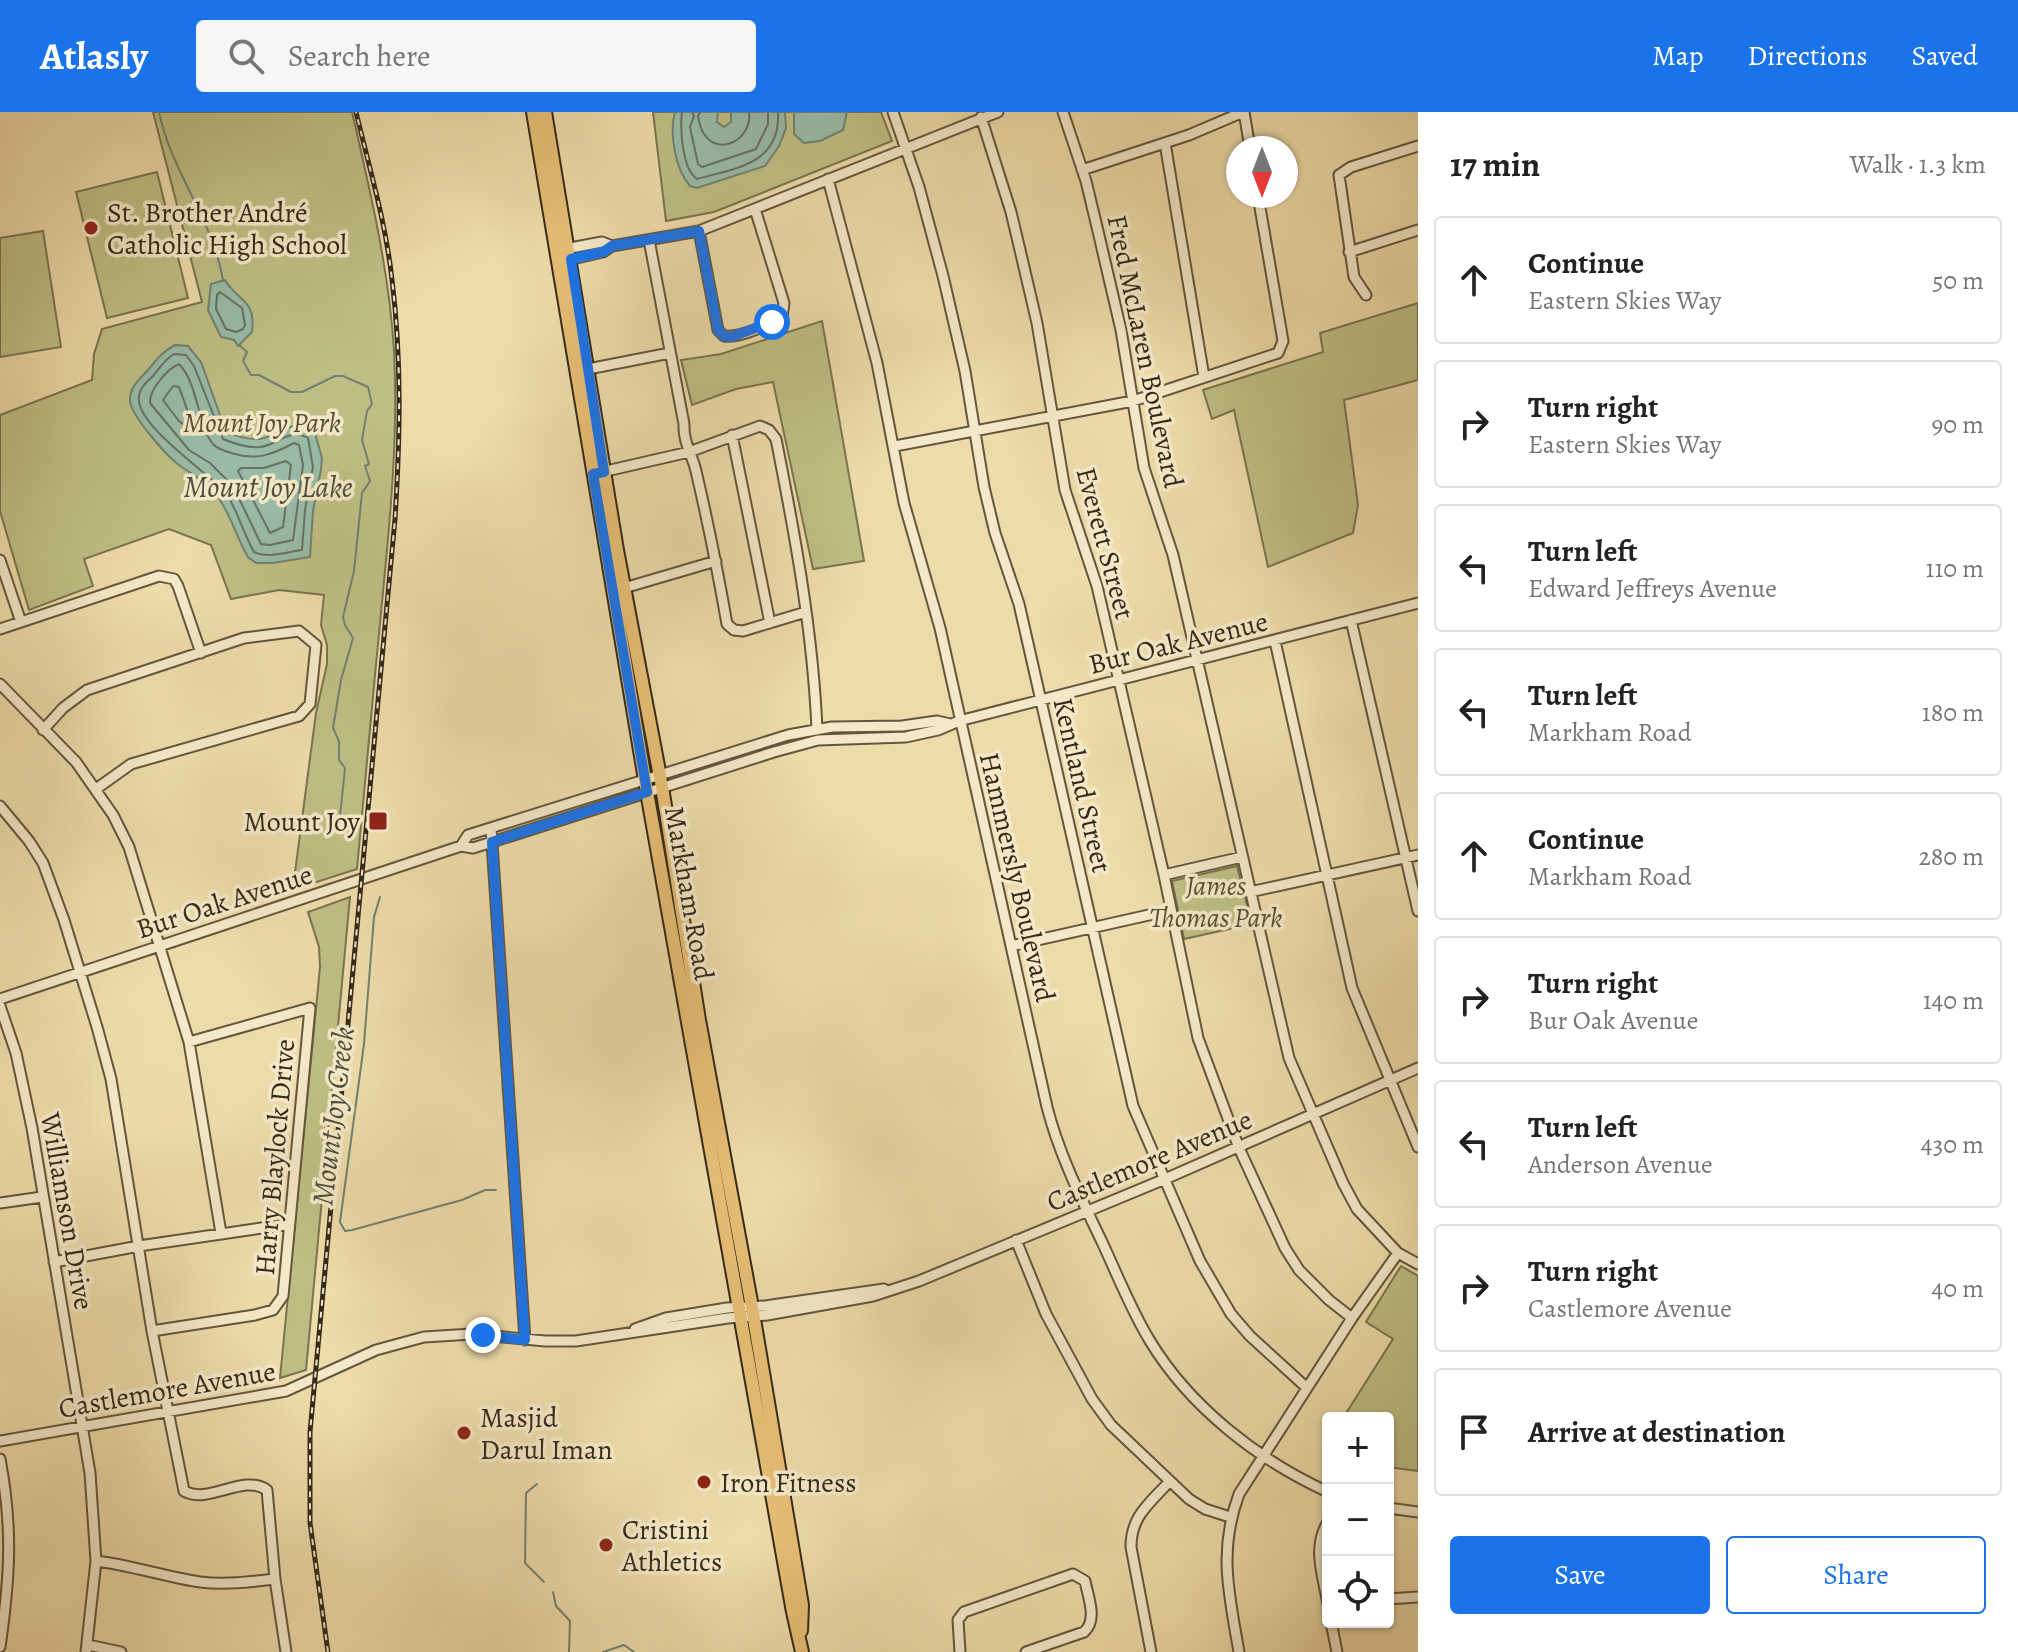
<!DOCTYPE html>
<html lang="en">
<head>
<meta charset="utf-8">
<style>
  body { margin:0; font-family:Alegreya,serif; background:#f6f6f6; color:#222 }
  .controls { position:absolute; right:24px; bottom:24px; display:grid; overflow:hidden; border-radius:8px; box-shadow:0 2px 6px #0004 }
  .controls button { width:72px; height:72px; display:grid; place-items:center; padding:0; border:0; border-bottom:2px solid #e0e0e0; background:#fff; color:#222; font:40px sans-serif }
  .compass { position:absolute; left:1226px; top:24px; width:72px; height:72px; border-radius:50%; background:#fff; box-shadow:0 2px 6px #0004; rotate:180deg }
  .stop { position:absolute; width:24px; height:24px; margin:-18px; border:6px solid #1a73e8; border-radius:50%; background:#fff }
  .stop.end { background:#1a73e8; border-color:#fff; box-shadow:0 2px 8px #0008 }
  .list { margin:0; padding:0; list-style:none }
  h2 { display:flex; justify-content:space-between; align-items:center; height:104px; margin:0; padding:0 32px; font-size:34px }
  h2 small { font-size:26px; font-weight:400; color:#767676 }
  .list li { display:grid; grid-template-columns:52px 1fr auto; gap:24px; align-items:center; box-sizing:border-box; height:128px; margin:0 16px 16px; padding:0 16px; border:2px solid #e0e0e0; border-radius:8px }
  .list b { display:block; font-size:30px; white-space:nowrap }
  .list p { margin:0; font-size:26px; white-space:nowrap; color:#767676 }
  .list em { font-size:26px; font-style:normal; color:#767676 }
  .actions { display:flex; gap:16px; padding:24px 32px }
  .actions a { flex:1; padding:18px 0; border:2px solid #1a73e8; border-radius:8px; text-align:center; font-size:28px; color:#1a73e8 }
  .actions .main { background:#1a73e8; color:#fff }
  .icon { flex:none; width:44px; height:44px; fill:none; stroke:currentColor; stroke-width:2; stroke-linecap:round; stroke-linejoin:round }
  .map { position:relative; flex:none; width:1418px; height:1540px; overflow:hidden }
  header { display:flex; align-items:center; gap:48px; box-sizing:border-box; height:112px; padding:0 40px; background:#1a73e8; color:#fff }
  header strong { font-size:38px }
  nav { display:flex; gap:44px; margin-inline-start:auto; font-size:28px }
  .search { width:560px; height:72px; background:#f6f6f6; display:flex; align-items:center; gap:20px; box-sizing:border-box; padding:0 28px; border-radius:8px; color:#767676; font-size:30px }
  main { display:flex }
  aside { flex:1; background:#fff }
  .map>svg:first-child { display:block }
  .green { fill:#bebe84; stroke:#7a744f; stroke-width:2 }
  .water { fill:#99bba7; stroke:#71816f; stroke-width:2 }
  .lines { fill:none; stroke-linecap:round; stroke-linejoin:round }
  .shore { stroke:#677260; stroke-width:2 }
  .stream { stroke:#71816f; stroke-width:2 }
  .minor-casing { stroke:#63563e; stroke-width:13 }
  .major-casing { stroke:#352a1a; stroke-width:16 }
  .minor { stroke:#f3e8c7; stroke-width:9 }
  .major { stroke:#e6be74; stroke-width:12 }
  .rail-casing { stroke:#352a1a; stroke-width:5 }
  .rail { stroke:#f3e8c7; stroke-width:2; stroke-dasharray:6; stroke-linecap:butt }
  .route { stroke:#1a73e8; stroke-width:10 }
  .poi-dot { fill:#8f2418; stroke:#f3e8c7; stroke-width:3 }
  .labels { text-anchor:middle; stroke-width:7; stroke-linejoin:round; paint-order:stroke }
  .poi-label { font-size:28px; fill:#352a1a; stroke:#f3e8c7; text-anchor:start }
  .street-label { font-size:28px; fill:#352a1a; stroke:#f3e8c7 }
  .park-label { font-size:28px; font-style:italic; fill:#574f34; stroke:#f3e8c7 }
  .water-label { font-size:30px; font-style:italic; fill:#4e4e3d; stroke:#f3e8c7 }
</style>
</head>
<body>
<header>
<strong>Atlasly</strong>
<div class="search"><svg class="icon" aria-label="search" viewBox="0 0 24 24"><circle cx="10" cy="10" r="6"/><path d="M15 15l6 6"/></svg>Search here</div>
<nav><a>Map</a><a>Directions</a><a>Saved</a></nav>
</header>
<main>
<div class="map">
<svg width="1418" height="1540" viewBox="0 0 1418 1540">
  <rect width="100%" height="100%" fill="#eddba9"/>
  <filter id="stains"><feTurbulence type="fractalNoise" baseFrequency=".0025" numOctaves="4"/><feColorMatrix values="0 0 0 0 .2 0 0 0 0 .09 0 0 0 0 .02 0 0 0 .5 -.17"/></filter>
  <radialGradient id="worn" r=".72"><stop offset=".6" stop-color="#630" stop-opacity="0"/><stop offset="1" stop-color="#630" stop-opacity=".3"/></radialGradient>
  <path class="green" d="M153,0h199c18,79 37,157 42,238 5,95 -6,189 -15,284 -8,78 -15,156 -22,235l-56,18 -6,-15 21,-159 11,-49v-19l-6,-20 3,-30 -45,-5 -48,9 -20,-54 -42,-16 -85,30 9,27 -64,24 -29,-99v-96l92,-35 2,-26 8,-25 100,-27z
    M653,0h228l11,29 -178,71 -48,9z
    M157,60l31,126 -81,20 -31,-126z
    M43,119l18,116 -61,10v-119z
    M1418,191v77l-74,20 14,105 -5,28 -85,34 -34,-157 -22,9 -9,-29 120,-38 -3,-19z
    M822,209l42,240 -51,8 -40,-187 -37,7 -44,16 -11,-45 40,-6z
    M1237,754l15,58 -68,15 -12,-58z
    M350,785l-44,473 -26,8 40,-411 -1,-20 -11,-35z
    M1401,1154l17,10v195l-30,-4v-49h-45l50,-79 -27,-17z"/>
  <path class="water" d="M675,0h43l-1,10 7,5 7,-5v-10h54l1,16 -7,18 -14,20 -68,22 -7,-2c-15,-17 -21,-53 -15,-74z
    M794,0h53l-4,18 -23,11 -16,2 -10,-9z
    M225,168c14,23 31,19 27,52l-14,14 -4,-6 -13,-3 -13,-27 3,-26z
    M175,233l13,1 13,16 25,70c11,4 22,8 33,7 22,-3 35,-25 56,-6l7,25 -1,11 -8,42 -3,46 -37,6h-17l-8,-6c-10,-16 -20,-49 -31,-61 -11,-14 -24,-21 -38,-31 -13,-10 -47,-48 -49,-64 -1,-14 10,-22 18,-31 9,-11 14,-18 27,-25z"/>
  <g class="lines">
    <path class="shore" d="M682,0c-2,17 0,57 15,67 39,-11 84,-15 81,-67
      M692,0l2,4 -4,11 8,37 4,3 54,-18 12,-25v-12
      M700,0l-2,4c1,6 2,12 6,18 16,24 49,4 45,-22
      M220,180l22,16 3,17 -2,4 -7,3 -10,-3 -10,-20 1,-14z
      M174,242l12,1 8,11 29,73c12,5 24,9 37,8 19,-2 29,-20 48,-9l5,29 -8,43 -3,40c-15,2 -34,9 -48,2 -10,-17 -19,-49 -30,-61 -17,-19 -90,-67 -85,-95 1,-9 8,-14 14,-20 7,-8 11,-16 21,-22z
      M179,252c19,19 19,63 34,80 5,6 15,8 22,10 23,7 40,-1 59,-11l5,2 4,20 -10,75 -23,5 -9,-1 -28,-58 -23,-23 -21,-13 -39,-47c-1,-13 17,-34 29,-39z
      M173,274l6,1 14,39 -3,4 -12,-10 -15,-20z
      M286,349l5,4 -8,62 -13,6 -32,-62 3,-3h23z"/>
    <path class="stream" d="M159,0c12,59 54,108 64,168
      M239,233l8,7 -4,9 8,14h8l32,17h11l33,-16h8l25,11 4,17 -5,7 -5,29 7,24 -4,2 5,15 -8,12 -8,78 -11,46 2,8 8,13 -12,42 -8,48 6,13v19l6,8 -5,49 12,22
      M380,785l-6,20 -10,127 -24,178 5,9 7,-1 110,-30 23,-10h11
      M537,1372l-11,9 -1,70 19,19
      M553,1480l3,14 14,15 -1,31
      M603,1540l21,-7 10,7"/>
    <g class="minor-casing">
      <path id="minor" d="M893,0l26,75 24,89 22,95 19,116 11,46 24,71 114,502 67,155 31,53 19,22 57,52
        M1063,0l23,69 11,46 24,103 23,138 29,87 116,503 54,125 14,26 41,44 20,11
        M1244,0l6,36
        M981,5l30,95 9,38 17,73 28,167 32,96 67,289 34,163 41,110 46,100 14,22 30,30 23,18
        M1165,31l39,234
        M1082,58l107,-35 54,-23
        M828,67l49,184 27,140 36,125 107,479c12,47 34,91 55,135 15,32 29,68 48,99 40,66 108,119 178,151
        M699,119l19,99 6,6c17,2 42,-11 58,-18l2,-15 -29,-94
        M649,128l35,184c-1,18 8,30 12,47 12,51 22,102 31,153l7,6 9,1 63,-19
        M565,137l37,-7 10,4
        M1349,140l69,-22
        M564,149l39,-9 9,-6 87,-15 299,-119
        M1366,183l-12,-18 -15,-102 12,-8 67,-21
        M588,257l82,-16
        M732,323l38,188
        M895,334l238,-45 145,-48 5,-12 -25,-145
        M602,360l87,-20 71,-26 9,4 7,9c19,96 37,193 41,291
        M0,448l21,62
        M624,476l92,-27
        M1351,508l67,291
        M0,517l159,-53 15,3 4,7 23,67
        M1275,529l77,347 66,159
        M0,572l76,78 37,53 16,32 60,195 32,191
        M43,618l20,-22 24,-18 157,-52 55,-7 17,14 -6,59 -11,12 -168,48 -35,25
        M0,694l29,35 14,22 21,57 33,107 14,52 41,252 32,160c25,14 59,-18 83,-1l8,89 11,73
        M491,716l34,512
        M461,734l7,-11 320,-100 44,-8 70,-1 35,-5 13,3
        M1164,763l78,-18
        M1250,780l168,-37
        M1011,834l160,-36
        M0,887l461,-153 12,2 301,-96 44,-12 88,-3 32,-7 21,-9 459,-118
        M0,894l16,47 16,75 58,345 6,88 -10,91
        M0,1091l42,-6
        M1016,1128l30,74 46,85 19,26 78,74 16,10 25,8
        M54,1150l85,-16 150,-22
        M635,1217l31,-11 61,-10 38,-2 119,-17
        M152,1219l103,-16 18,-5 10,-14 27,-288 -121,34
        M0,1329l286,-50 90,-41 48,-13 48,-3 73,7h31l152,-23 39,-3 106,-19 46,-15 246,-102 253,-111
        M0,1347c13,68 10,119 0,188
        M1388,1396l30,4
        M1328,1410c-16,25 -5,54 0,82
        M96,1449c35,4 69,16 104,21 25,3 50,0 75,-3
        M1388,1487l30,-2
        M1331,1510l6,30
        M88,1533l33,7
        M960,1540l-2,-32 6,-8 109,-38 12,7c3,16 13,39 -1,51l-58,20
        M1151,1540l-20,-105c0,-31 18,-43 38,-65
        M1239,1540c-10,-58 -21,-101 0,-158l113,-176 46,-65"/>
    </g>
    <g class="major-casing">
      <path id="major" d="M533,0l114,680 146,820 9,40
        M545,0l72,438 45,237 37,233 53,287 50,298 -1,26"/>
    </g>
    <use href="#minor" class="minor"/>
    <use href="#major" class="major"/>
    <g class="rail-casing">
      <path id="rail" d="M328,1540l-18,-129v-91l85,-913c5,-80 7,-159 -3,-239 -6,-57 -23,-113 -36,-168"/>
    </g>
    <use href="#rail" class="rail"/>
  </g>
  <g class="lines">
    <path class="route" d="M483,1223l42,5 -33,-498 155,-50 -54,-318 11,-2 -33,-213 32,-7 9,-6 87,-15 19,99 6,6 7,1 41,-15"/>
  </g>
  <g class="poi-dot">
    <circle cx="91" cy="116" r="8"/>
    <rect x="368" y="699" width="20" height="20" rx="4"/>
    <circle cx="464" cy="1321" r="8"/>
    <circle cx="704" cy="1370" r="8"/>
    <circle cx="606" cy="1433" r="8"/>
  </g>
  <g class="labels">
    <g class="poi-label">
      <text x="107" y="110">St. Brother André<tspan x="107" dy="32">Catholic High School</tspan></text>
      <text x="360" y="719" text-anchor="end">Mount Joy</text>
      <text x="480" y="1315">Masjid<tspan x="480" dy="32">Darul Iman</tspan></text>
      <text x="720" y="1380">Iron Fitness</text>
      <text x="622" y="1427">Cristini<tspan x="622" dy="32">Athletics</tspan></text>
    </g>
    <g class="street-label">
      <text transform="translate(1146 239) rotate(78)" y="10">Fred McLaren Boulevard</text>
      <text transform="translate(1106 431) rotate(75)" y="10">Everett Street</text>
      <text transform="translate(1178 530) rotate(-14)" y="10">Bur Oak Avenue</text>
      <text transform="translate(1083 673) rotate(77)" y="10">Kentland Street</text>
      <text transform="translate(1018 765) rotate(77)" y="10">Hammersly Boulevard</text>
      <text transform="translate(690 781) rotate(80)" y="10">Markham Road</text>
      <text transform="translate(224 789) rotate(-18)" y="10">Bur Oak Avenue</text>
      <text transform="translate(274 1045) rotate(-85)" y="10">Harry Blaylock Drive</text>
      <text transform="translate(1149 1048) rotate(-23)" y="10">Castlemore Avenue</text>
      <text transform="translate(68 1099) rotate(80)" y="10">Williamson Drive</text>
      <text transform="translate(167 1277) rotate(-10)" y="10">Castlemore Avenue</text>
    </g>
    <g class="park-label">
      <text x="262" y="320">Mount Joy Park</text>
      <text x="1216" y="783">James<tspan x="1216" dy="32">Thomas Park</tspan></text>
    </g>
    <g class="water-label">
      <text x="268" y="385">Mount Joy Lake</text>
      <text transform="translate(333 1004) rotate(-83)" y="10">Mount Joy Creek</text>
    </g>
  </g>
  <rect width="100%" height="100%" filter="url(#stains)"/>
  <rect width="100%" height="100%" fill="url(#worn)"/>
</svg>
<div class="controls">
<button>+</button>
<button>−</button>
<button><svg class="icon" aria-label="locate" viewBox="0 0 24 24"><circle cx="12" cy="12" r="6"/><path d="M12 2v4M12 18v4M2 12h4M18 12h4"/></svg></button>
</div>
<svg class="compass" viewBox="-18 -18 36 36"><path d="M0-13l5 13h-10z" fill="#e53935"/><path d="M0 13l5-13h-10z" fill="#767676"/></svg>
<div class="stop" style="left:772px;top:210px"></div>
<div class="stop end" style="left:483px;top:1223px"></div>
</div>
<aside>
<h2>17 min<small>Walk · 1.3 km</small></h2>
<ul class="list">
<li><svg class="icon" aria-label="ahead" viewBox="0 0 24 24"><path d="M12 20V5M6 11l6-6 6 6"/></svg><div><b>Continue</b><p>Eastern Skies Way</p></div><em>50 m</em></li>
<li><svg class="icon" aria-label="right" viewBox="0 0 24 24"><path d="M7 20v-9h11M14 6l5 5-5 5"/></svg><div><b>Turn right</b><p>Eastern Skies Way</p></div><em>90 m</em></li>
<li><svg class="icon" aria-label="left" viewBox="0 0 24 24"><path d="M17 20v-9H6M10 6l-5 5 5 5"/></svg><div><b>Turn left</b><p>Edward Jeffreys Avenue</p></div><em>110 m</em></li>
<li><svg class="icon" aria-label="left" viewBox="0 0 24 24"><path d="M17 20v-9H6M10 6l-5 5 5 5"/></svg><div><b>Turn left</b><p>Markham Road</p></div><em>180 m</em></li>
<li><svg class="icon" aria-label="ahead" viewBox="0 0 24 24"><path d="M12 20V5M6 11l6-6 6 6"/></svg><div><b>Continue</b><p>Markham Road</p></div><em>280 m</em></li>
<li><svg class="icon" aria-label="right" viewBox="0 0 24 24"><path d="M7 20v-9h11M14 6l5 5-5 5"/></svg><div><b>Turn right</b><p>Bur Oak Avenue</p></div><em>140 m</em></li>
<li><svg class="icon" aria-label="left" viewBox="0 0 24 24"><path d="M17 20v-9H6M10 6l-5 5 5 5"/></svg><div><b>Turn left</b><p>Anderson Avenue</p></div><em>430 m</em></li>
<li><svg class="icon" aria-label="right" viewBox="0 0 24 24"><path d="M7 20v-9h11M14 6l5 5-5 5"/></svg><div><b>Turn right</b><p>Castlemore Avenue</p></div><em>40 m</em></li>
<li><svg class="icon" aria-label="arrive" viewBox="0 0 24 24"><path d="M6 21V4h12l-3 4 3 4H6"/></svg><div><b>Arrive at destination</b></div></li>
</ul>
<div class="actions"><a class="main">Save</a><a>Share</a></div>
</aside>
</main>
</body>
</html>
